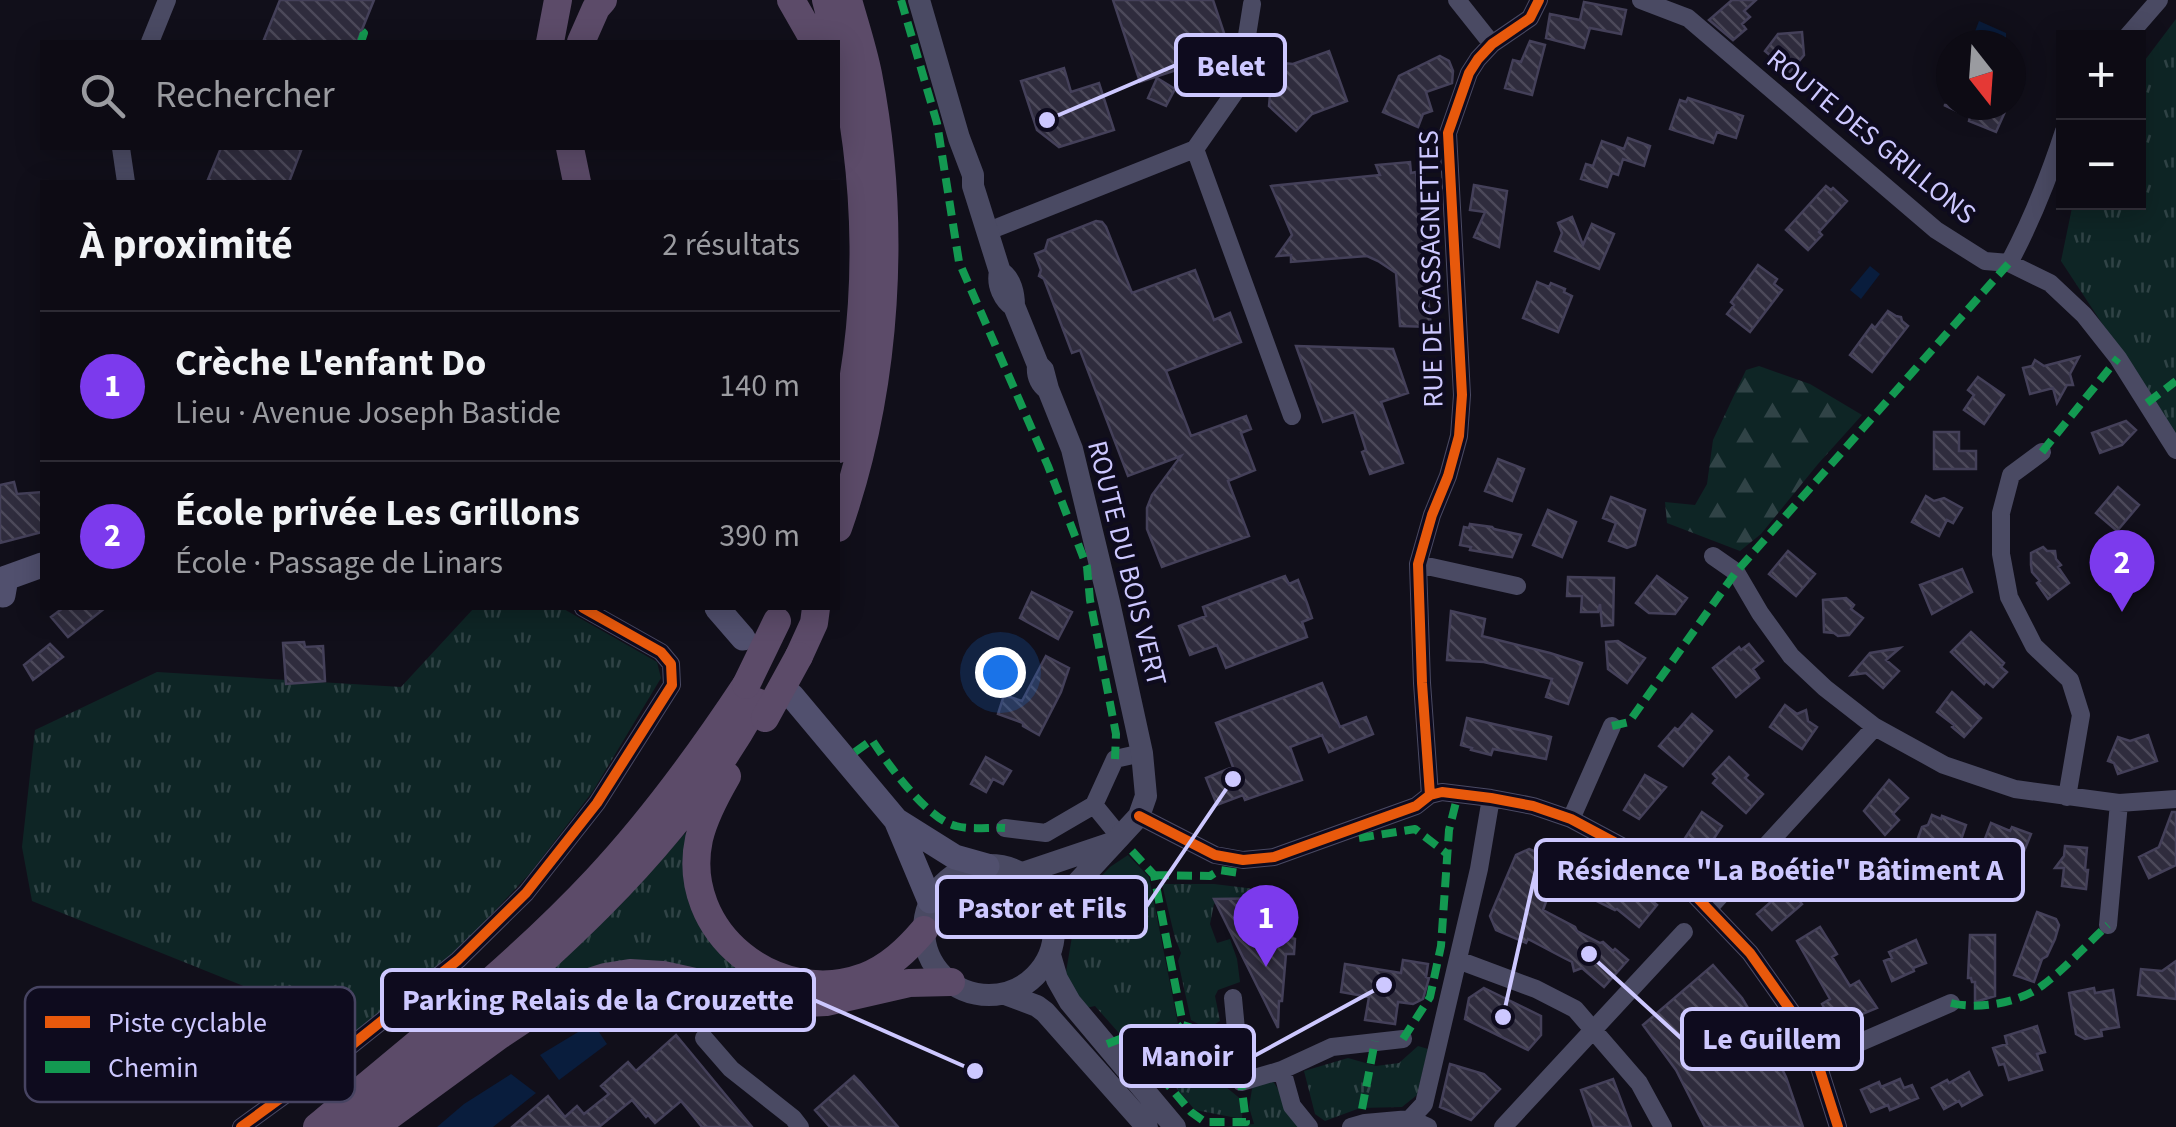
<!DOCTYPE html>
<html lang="fr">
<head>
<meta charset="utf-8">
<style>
  body { margin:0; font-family:"Source Sans 3",sans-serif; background:#16141d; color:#f1f3f6 }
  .controls { position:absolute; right:30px; top:30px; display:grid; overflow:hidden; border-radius:0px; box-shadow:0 5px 25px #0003 }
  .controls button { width:90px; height:90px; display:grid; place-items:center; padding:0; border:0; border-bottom:2px solid #2d2b34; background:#0d0b14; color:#f1f3f6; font:50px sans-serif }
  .compass { position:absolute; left:1936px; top:30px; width:90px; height:90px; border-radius:50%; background:#0d0b14; box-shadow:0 5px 25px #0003; rotate:163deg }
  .you { position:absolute; left:1000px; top:672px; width:35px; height:35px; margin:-25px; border:8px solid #fff; border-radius:50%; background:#1a73e8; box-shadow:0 0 0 15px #1a73e833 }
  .badge { display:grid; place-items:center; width:65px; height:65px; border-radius:50%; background:#7c3aed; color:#fff; font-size:32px; font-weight:700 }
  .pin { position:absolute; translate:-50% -82px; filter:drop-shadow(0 2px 5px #0008) }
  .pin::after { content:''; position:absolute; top:52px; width:35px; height:30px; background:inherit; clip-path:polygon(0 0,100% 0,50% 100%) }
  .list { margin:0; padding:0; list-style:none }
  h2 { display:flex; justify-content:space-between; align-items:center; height:130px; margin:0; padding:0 40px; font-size:42px }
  h2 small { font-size:32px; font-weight:400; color:#9a9ba0 }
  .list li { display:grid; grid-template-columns:65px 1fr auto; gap:30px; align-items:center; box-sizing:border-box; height:150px; padding:0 40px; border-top:2px solid #2d2b34 }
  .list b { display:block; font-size:38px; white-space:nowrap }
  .list p { margin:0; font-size:32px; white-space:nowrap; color:#9a9ba0 }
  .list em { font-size:32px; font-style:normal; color:#9a9ba0 }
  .icon { flex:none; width:55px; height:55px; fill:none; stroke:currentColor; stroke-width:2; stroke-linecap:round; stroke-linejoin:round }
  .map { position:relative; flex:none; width:2176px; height:1127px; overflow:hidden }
  .search { position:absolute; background:#0d0b14; box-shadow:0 5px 25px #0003; left:40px; top:40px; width:800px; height:110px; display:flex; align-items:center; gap:25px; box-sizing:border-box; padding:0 35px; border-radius:0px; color:#9a9ba0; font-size:38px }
  .panel { position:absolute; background:#0d0b14; box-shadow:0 5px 25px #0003; left:40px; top:180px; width:800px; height:430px; border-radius:0px }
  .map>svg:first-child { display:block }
  .grass { fill:url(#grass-tufts) }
  .forest { fill:url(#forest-firs) }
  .water { fill:#091d3d }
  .building { fill:url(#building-back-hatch); stroke:#444059; stroke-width:2.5 }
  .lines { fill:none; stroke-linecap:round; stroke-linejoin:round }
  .minor { stroke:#4a4a63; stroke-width:18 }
  .tertiary { stroke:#4a4a63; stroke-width:22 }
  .secondary { stroke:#51506e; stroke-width:25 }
  .trunk { stroke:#5c4b69; stroke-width:28 }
  .trunk-bridge { stroke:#5c4b69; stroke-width:28 }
  .quiet { stroke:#139951; stroke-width:8; stroke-dasharray:15 8; stroke-linecap:butt }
  .cycleway-casing { stroke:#0e0b1e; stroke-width:16 }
  .cycleway { stroke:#e8590c; stroke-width:10 }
  .labels { text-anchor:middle; stroke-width:8; stroke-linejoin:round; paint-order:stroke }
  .street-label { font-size:28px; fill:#cdc8ff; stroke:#0e0b1e }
  .key { fill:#0e0b1e; stroke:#474462; stroke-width:2.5 }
  .key-label { font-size:28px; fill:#cdc8ff }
  .leader { fill:none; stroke:#cdc8ff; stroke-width:4 }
  .callout-dot { fill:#cdc8ff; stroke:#0e0b1e; stroke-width:4 }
  .callout { fill:#0e0b1e; stroke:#cdc8ff; stroke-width:4 }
  .callout-label { font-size:30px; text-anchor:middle; font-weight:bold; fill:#cdc8ff }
</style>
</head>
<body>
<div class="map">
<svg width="2176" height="1127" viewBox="0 0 2176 1127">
  <defs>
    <pattern id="grass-tufts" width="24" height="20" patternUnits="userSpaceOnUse" patternTransform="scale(2.5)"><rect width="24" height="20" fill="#0e2525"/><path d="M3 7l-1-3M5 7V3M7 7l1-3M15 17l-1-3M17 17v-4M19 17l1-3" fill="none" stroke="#304346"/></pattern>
    <pattern id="forest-firs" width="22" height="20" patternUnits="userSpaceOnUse" patternTransform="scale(2.5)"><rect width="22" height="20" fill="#0e2525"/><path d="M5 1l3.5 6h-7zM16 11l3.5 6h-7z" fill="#304346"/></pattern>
    <pattern id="building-back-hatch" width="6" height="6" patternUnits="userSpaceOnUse" patternTransform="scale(2.5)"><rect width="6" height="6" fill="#2f2c3d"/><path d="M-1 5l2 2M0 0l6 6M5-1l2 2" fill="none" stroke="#4c495a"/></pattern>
  </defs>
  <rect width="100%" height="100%" fill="#110f1a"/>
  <path class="grass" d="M2176,19v417l-115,-175 12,-58 65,-1 1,-134z
    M474,608h88l95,54 4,16 -68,113 -62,81 -70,75 -105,84 -324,-130 -10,-54 13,-117 122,-58 244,15z
    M688,830v40l81,115 -98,-18 -163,48 -3,-4 118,-109z
    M1128,855l21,22 29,147 -25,29 -35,-21 -23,-26 -9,2 -21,-30 13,-77 32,-34z
    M1162,884h52l41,5 -8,16 -33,-1 -4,20 7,19 13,-4 7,20 3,23 -22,8 -3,6 5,25 -13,8 -16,-9 -13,-59 3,-8 -6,-15z
    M1190,1031l23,8 13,48 17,14 -1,18 -47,-9 -28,-33 1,-4 -10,-13z
    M1418,1046l10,3 -11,46 -15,12 -42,1 -35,13 -10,-7 -11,-43 44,-13 28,8 23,-3z
    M1273,1081l21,34 5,12h-74l29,-3 -5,-17 4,-24z"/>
  <path class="forest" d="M1759,366l51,18 52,31 -44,49 -57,70 -21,17 -73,-28 -2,-21 30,3 12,-21 6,-44 33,-70z"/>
  <path class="water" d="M1979,21l27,12v8l-8,4 -24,-11z
    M1870,266l10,8 -19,25 -11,-9z
    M593,1023l14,21 -48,36 -19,-25z
    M511,1074l25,19 -43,34h-56l27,-23z"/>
  <path class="building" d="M280,0h94l-17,42h-94z
    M1113,0h100l13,39 -33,11 5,13 -58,19z
    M1732,0h24l-12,11 6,6 -8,7 4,5 -13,11 -24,-20z
    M1584,2l42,8 -5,24 -31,-6 -6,20 -38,-10 4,-24 30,6z
    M1802,32l2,23 -14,17 -25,-21 13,-17z
    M1530,41l15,4 -13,50 -27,-7 8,-28 8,2z
    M1329,51l18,50 -35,13 -16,17 -27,-25 4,-44 20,2z
    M1440,56l9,5 4,10 -1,12 -26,9 6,19 -9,3 -5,13 -35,-15 16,-36z
    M1064,68l7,24 28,-9 15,47 -55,17 -22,-17 -16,-49z
    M1157,78l18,11 -9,17 -18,-8z
    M1688,98l55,18 -7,22 -19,-6 -4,11 -43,-14 10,-29 6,2z
    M1944,105h64l-12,27 -27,-11 1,-4z
    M1628,138l22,8 -6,20 -21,-7 -5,16 -6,-2 -5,14 -26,-8 5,-15 7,2 9,-25 22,8z
    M221,148h81l-13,34h-82z
    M1410,162l1,11 5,-1 15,155 -31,-1 -4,-53 -18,-12 -11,-5 -76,6v-7l-14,1 15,-21 -21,-49 109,-11 -4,-10z
    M1474,185l33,6 -8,56 -25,-10 11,-25 -15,-2z
    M1826,186l5,4 2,-2 14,13 -28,31 3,3 -14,15 -22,-20z
    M1572,217l11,28 9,-21 22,10 -15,35 -44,-18 7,-18 -4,-10z
    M1096,221l6,1 4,5 26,66 63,-23 19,50 16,-7 11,29 -75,29 25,65 55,-20 5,13 -10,4 14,37 -27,11 21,55 -87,31 -15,-38v-21l5,-13 29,-39 -53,20 -48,-126 -8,3 -28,-74 -5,-3 2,-6 -6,-16 10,-4 3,-10z
    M1758,265l19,14 -3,5 8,6 -32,42 -23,-18 7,-9 -3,-3z
    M1537,282l12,5 2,-4 14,6 -1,3 8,4 -14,36 -35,-14z
    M1888,311l8,5 5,1 1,4 6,5 -36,46 -22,-17 22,-30 3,3z
    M1296,346l97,3 15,44 -27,9 22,61 -33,11 -8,-22 4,-2 -12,-38 -31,10z
    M2079,357l-9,17 3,11h-6l-10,18 -4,-15 -23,6 -7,-26 9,-2 3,-6 9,6z
    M1978,377l26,18 -20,29 -20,-14 10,-15 -6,-5z
    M2126,421l10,9 -14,15 -22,8 -8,-20z
    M1934,432h25v19h17v18h-42z
    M1498,459l26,10 -12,32 -27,-10z
    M14,482l3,12 25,-2v40l-42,11v-58z
    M2118,487l21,18 -22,26 -21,-18z
    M1926,496l8,5 10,-3 18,10 -9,15 -6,-3 -8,16 -27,-14z
    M1611,497l34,13 -10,35 -8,3 -18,-7 7,-18 -13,-5z
    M1548,510l28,12 -14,35 -29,-12z
    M1470,524l22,3 2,2 27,6 -9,22 -42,-7 1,-3 -11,-2 4,-18 5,1z
    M2043,547l4,4h8l1,8 5,6 -3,2 11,16 -21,16 -11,-16 3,-2 -8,-9 -1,-7v-12z
    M1788,551l27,23 -19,22 -27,-22z
    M1962,569l10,23 -40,22 -12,-29z
    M1285,576l4,8 9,-4 9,23 5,15 -10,4 5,15 -81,31 -9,-23 -27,10 -11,-29 27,-10 -3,-9z
    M1657,576l30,22 -12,16 -26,-1 -13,-10z
    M1568,577l46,1 -1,47 -11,1 -2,-22 -2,8h-17l1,-16h-15z
    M1032,592l40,20 -14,27 -38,-21z
    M1846,598l8,7 -3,4 12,9 -14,17 -11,1 -4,-3 -10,-1 -1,-32z
    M63,608h42l-37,29 -17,-20z
    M1451,611l34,8 -3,17 68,17 32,10 -14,41 -22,-7 6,-18 -68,-17 -37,-2z
    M1971,632l33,31 -3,4 6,5 -14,15 -7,-6 -2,3 -33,-32z
    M1618,641l27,17 -18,25 -19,-14 -2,-27z
    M304,642l1,5 18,-1 2,35 -39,3 -3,-41z
    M50,644l13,13 -30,23 -9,-15z
    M1749,644l14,17 -10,8 6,9 -23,19 -23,-29 26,-21 2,3z
    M1900,648l-14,12 13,11 -16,17 -17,-15 -15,2 19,-22z
    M1046,656l23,12 -8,24 -22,43 -16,-9v-3l-25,-9 6,-19 18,6z
    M1322,683l18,44 26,-10 7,17 -44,18 -7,-17 -32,12 12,33 -57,20 -2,-5 -26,10 -11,-27 27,-11 -17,-44z
    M1952,692l29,26 -17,19 -12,-10 2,-2 -17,-13z
    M1785,705l12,9 9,-4 2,11 9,6 -15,22 -32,-22z
    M1692,714l20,17 -29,35 -24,-20 16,-18 3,2z
    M1467,718l84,19 -5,22 -53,-10 -2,6 -20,-5 1,-2 -11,-3z
    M2148,735l9,26 -39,13 -4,-11 -6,-2 10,-24 12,4z
    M986,757l25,14 -8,13 -10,-5 -7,13 -15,-8z
    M1729,757l19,18 -3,3 18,16 -17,19 -33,-30 4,-5 -4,-4z
    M1645,775l21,12 -27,32 -15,-9z
    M1889,780l19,18 -15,16 6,6 -14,15 -21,-24z
    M1702,812l20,14 -22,34 -20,-14z
    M2172,812h4v53l-27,13 -10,-21 20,-10z
    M1932,815l9,4 1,-3 24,9 -7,21 -15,-5 -7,19 -24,-8 9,-25 6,-2z
    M1991,823l19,8 2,-4 19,7 -10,25 -38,-15z
    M2065,846l22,2 -2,22h3l-2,19 -24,-3 2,-18h-9l9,-12z
    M1529,849l53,22 4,-8 35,14 10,6 26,22 -18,22 -22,-18 -2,1 -61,-30 -11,30 32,17 2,4 23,12 3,-1 10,9 2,-2 13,11 -24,27 -22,-19 -8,3 -2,-9 -8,-4 -36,-19 -2,4 -30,-13 -6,-14 26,-61z
    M1788,887l14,17 -30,26 -15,-16z
    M1283,898l-1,14 12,1 -2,25 3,1 -1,15h-8l-4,47h-3l-1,27 -64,-129z
    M2037,912l19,7 3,6 -4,14 -8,17 -5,3 -8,23 -20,-7z
    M1820,927l17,27 -5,3 18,29 9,-5 18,27 -39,16 -6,-2 -10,-18 8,-5 -33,-58z
    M1970,935h25v61l-20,6v-20h-3l-1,-4h-3z
    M1916,940l10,23 -13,5 1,3 -22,10 -8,-20 8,-3 -3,-6z
    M1403,960l25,4 -2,13 3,1 -6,21 -10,5 -15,-2 -3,22 -30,-4 4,-23 -28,-5 4,-28 56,9z
    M2176,961v38l-38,-4 3,-26 21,2z
    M1713,965l29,33 27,45 17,34 17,50h-98l-29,-57 -33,-45z
    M1484,988l57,28v19l-13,15 -63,-31 4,-21z
    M2094,988l1,5 18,-3 6,37 -18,3 1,6 -17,3 -9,-5 -7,-41z
    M2037,1026l8,26 -8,2 5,16 -33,10 -5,-16 -5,1 -6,-17 14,-4 -2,-8z
    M676,1035l76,92h-50l-21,-26 -26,22 -7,-8 -2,2 -14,-17 -33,27h-87l36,-31 17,21 12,-11 7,8 25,-20 -8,-8 27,-24 8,9z
    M1450,1064l34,10 16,15 -29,31 -31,-13z
    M1969,1072l13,23 -20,11 -3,-5 -15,8 -12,-21 15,-8 2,3z
    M854,1076l6,6 38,45h-68l-15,-17z
    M1613,1079l18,48h-37l-13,-37z
    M1900,1079l4,9 8,-3 6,13 -28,12 -2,-5 -17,7 -10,-22 18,-8 2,5z"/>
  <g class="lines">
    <path class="minor" d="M1457,0l35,44
      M1641,0l47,18 248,212 49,31 24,2 41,20 34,32 34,43 58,92
      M2126,38l33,-38
      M150,42l17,-42
      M121,148l5,34
      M1195,149l44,-63 13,-82
      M986,232l209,-83 97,267
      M2009,263c23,-43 40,-86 55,-132
      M2042,452l-31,23 -10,38v41l8,43 25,49 36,34 11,35 -14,82
      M1713,556l23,16 24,41 31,43 34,32 50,39 69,38 71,24 104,14 57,-4
      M1418,564l99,22
      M1430,795l-8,-112 -4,-119 14,-49 16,-39 11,-40 3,-41 -14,-262 21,-60 9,-14 14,-15 38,-26 9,-18
      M1094,805l27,33
      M1139,816l76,39 28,5 31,-3 142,-51 14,-11 12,-3 49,6 42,8 38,13 71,38 46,31 62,65 41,58 26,50 21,66
      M1571,819l41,-93
      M1005,828l41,5 48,-28 21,-46 27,-6
      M1708,909l167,-182
      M2108,925l11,-122
      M1458,960l78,29 39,20 64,74 24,44
      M1233,998l8,84 41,-12 50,-23 71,-8
      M704,1038l27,31 62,49 7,9
      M1817,1061l134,-58
      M1282,1070l10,36 17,21
      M1410,1119l14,-15 55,-235 12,-71
      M241,1127l92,-67 125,-100 68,-67 71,-90 75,-118 -1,-21 -10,-12 -78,-44
      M1351,1127l14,-4 45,-4 18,8
      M1503,1127l181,-195"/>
    <path class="tertiary" d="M919,0l40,138 14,37v11l27,86c-3,13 4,27 14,34 0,-12 -3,-27 -14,-34
      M1014,306l24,59 5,5 5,19c-8,-6 -11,-14 -10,-24
      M1048,389l24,60 37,153 33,151 4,43 -7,20 -61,66 -25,35
      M924 930a65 65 0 1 1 130 0a65 65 0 1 1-130 0Z
      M1023,873l89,-30
      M1050,955l7,24 13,23 105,125
      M1005,994l32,12 8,6 102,115"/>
    <path class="secondary" d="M3,595l3,-17 36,-13
      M717,608l26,30
      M792,696l104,124 34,81
      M896,820l59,37 32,9"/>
    <path class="trunk" d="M791,0l24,42
      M826,0l11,42
      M550,42l8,-42
      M581,42l15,-34 7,-8
      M838,44c32,132 36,273 0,405
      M570,148l7,34
      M838,528c50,-143 59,-305 30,-454 -5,-25 -13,-49 -20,-74
      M799,656l15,-33 2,-15
      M727,776c-11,19 -23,41 -28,63 -20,93 78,170 165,138 25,-10 43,-27 60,-47
      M317,1127c95,-80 195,-157 280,-248 56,-60 104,-126 149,-194
      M348,1127c148,-126 314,-250 409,-425
      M374,1127l126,-92 45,-30 35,-20 25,-8 25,-4 33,2 105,23 39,5 19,-1 83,-19 42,-1"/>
    <path class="trunk-bridge" d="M746,685l31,-64
      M765,718l34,-62"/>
    <path class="quiet" d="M901,0l36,123 22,139 89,204 39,101 3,33 26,134 -1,25
      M361,42l3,-9 -2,-2
      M2147,403l29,-22
      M2042,452l76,-94
      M1612,726l17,-4 107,-150 273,-309
      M855,752l17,-12c15,23 56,80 84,86 15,4 34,1 49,2
      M1359,838l56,-9 31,24
      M1132,851l22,24 29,150
      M1154,875l56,1 10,-6 20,3
      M1951,1003c27,7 69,0 92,-18 23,-17 44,-41 65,-60
      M1183,1025l54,18
      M1403,1039l27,-42 11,-51 8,-116 9,-36
      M1107,1044l13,-5 26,20 45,53 14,10h41l-5,-40
      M1146,1059l37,-34
      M1362,1109l13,-68"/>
    <g class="cycleway-casing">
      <path id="cycleway" d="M1430,795l-8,-112 -4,-119 14,-49 16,-39 11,-40 3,-41 -14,-262 21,-60 9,-14 14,-15 38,-26 9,-18
        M1139,816l76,39 28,5 31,-3 142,-51 14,-11 12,-3 49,6 42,8 38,13 71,38 46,31 62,65 41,58 26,50 21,66
        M241,1127l92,-67 125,-100 68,-67 71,-90 75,-118 -1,-21 -10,-12 -78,-44"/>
    </g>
    <use href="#cycleway" class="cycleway"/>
  </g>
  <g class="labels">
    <g class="street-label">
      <text transform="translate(1872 136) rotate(39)" y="10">ROUTE DES GRILLONS</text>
      <text transform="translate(1430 269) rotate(-91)" y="10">RUE DE CASSAGNETTES</text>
      <text transform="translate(1128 563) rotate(76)" y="10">ROUTE DU BOIS VERT</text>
    </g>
  </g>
  <rect x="25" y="987" width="330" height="115" rx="15" class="key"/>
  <rect x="45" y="1016" width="45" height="12" fill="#e8590c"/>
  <rect x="45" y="1061" width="45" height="12" fill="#139951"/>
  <g class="key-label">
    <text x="108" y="1032">Piste cyclable</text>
    <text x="108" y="1077">Chemin</text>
  </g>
  <path class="leader" d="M1047 120L1176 65M1503 1017L1536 870M1233 779L1146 907M975 1071L814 1000M1589 954L1682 1039M1384 985L1254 1056"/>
  <g class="callout-dot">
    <circle cx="1047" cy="120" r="10"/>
    <circle cx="1503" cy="1017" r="10"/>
    <circle cx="1233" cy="779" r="10"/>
    <circle cx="975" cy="1071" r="10"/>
    <circle cx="1589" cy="954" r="10"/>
    <circle cx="1384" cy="985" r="10"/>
  </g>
  <g class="callout">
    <rect x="1176" y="35" width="109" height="60" rx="10"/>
    <rect x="1536" y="840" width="487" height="60" rx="10"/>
    <rect x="937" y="877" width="209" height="60" rx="10"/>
    <rect x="382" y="970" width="432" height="60" rx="10"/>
    <rect x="1682" y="1009" width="180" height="60" rx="10"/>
    <rect x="1121" y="1026" width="133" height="60" rx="10"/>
  </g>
  <g class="callout-label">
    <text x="1231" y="76">Belet</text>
    <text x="1780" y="880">Résidence "La Boétie" Bâtiment A</text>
    <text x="1042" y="918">Pastor et Fils</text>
    <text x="598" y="1010">Parking Relais de la Crouzette</text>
    <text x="1772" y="1049">Le Guillem</text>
    <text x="1187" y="1066">Manoir</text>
  </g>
</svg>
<div class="controls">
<button>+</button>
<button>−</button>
</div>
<svg class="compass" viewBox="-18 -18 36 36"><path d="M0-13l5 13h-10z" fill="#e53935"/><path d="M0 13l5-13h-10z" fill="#9a9ba0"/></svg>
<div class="you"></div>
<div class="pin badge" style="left:1266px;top:967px">1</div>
<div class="pin badge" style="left:2122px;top:612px">2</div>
<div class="search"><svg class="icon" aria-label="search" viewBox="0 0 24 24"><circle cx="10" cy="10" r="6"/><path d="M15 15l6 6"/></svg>Rechercher</div>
<section class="panel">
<h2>À proximité<small>2 résultats</small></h2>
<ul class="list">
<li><span class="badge">1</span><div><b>Crèche L'enfant Do</b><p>Lieu · Avenue Joseph Bastide</p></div><em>140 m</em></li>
<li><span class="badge">2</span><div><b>École privée Les Grillons</b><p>École · Passage de Linars</p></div><em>390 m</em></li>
</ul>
</section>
</div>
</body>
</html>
